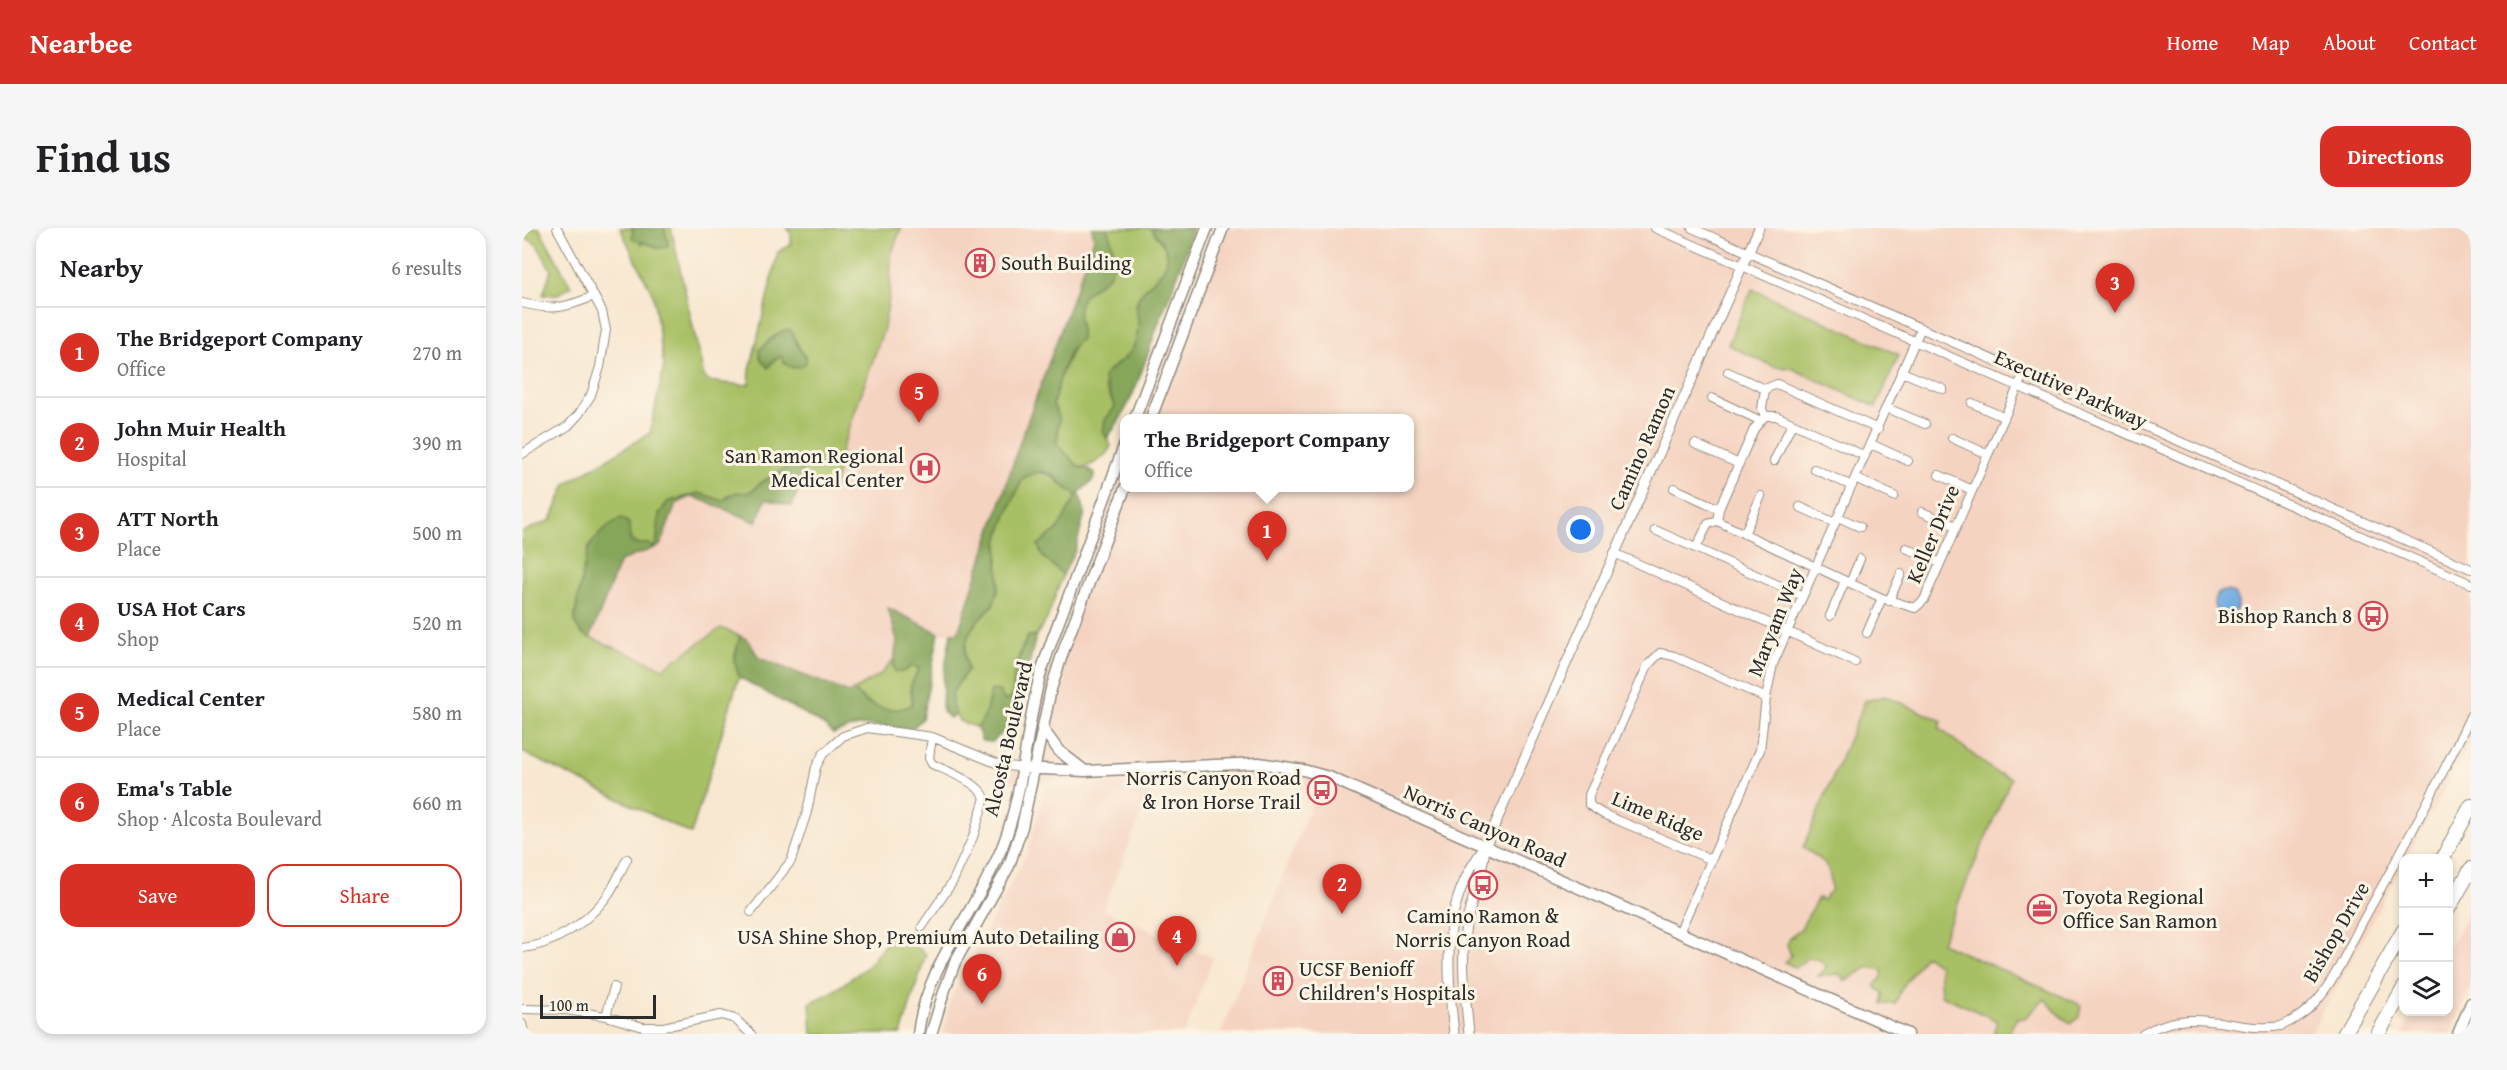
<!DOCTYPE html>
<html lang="en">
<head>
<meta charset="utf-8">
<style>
  body { margin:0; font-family:"Gentium Book Plus",serif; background:#f6f6f6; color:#202124 }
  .controls { position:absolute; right:18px; bottom:18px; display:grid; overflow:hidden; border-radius:12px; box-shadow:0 3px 9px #0003 }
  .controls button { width:54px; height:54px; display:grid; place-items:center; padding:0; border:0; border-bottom:2px solid #e0e0e0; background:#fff; color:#202124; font:30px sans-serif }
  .scale { position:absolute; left:18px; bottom:15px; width:116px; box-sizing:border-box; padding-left:6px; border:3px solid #2b2b2b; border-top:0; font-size:16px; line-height:21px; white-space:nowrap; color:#2b2b2b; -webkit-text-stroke:4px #fcf5e5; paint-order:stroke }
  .you { position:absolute; left:1059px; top:302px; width:21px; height:21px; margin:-15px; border:4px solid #fff; border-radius:50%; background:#1a73e8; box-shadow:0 0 0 9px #1a73e833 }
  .badge { display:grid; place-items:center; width:39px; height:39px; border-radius:50%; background:#d93025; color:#fff; font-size:20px; font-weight:700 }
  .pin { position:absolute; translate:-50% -50px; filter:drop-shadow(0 2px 3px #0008) }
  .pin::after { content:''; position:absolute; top:32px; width:21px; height:18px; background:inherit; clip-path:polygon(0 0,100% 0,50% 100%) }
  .popup { position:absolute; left:598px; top:186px; width:294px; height:78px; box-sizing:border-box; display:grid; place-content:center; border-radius:12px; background:#fff; filter:drop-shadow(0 2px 4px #0005); font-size:20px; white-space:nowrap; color:#757577 }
  .popup b { font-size:22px; color:#202124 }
  .popup::after { content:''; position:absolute; left:50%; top:100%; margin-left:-12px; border:12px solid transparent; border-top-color:#fff }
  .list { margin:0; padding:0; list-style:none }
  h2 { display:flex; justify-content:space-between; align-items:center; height:78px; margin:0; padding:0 24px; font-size:26px }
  h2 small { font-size:20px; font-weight:400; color:#757577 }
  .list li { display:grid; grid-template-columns:39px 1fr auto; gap:18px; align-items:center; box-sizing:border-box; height:90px; padding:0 24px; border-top:2px solid #e0e0e0 }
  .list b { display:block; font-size:22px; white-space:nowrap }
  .list p { margin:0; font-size:20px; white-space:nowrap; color:#757577 }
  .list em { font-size:20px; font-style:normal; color:#757577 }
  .actions { display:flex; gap:12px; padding:18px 24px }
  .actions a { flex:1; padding:14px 0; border:2px solid #d93025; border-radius:18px; text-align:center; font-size:21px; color:#d93025 }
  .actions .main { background:#d93025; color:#fff }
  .icon { flex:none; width:33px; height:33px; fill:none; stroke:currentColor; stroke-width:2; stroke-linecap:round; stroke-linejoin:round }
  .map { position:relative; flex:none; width:1949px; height:806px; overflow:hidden; border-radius:18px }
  header { display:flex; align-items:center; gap:36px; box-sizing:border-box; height:84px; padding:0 30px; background:#d93025; color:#fff }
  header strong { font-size:28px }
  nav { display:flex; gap:33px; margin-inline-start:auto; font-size:21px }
  .intro { display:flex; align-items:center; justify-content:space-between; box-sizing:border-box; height:144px; padding:0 36px }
  h1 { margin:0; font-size:42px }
  .button { padding:15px 27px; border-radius:18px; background:#d93025; color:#fff; font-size:21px; font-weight:700 }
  main { display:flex; gap:36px; padding:0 36px }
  aside { flex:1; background:#fff; border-radius:18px; box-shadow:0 3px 9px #0003 }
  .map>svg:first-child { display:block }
  .built { fill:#f5d3c1 }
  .green { fill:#a8c065; stroke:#6a7648; stroke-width:1.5; fill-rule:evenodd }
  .forest { fill:#86a65a; stroke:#586842; stroke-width:1.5 }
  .water { fill:#70abe1; stroke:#4e6b86; stroke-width:1.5 }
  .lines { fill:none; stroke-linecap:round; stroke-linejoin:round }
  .minor-casing { stroke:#928a7e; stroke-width:10 }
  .tertiary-casing { stroke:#928a7e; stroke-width:11 }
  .secondary-casing { stroke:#928a7e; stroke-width:13 }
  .motorway-casing { stroke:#928a7e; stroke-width:16 }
  .minor { stroke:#fff; stroke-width:8 }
  .tertiary { stroke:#fff; stroke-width:9 }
  .secondary { stroke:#fff; stroke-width:10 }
  .motorway { stroke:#fff; stroke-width:14 }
  .labels { text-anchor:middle; stroke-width:6; stroke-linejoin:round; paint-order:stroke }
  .poi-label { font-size:21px; fill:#2b2b2b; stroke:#fcf5e5; text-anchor:end }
  .street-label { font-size:21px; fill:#2b2b2b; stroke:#fcf5e5 }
</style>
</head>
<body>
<header>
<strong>Nearbee</strong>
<nav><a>Home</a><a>Map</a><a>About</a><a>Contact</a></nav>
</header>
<div class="intro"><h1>Find us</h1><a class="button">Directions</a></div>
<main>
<aside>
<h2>Nearby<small>6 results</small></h2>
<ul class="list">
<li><span class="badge">1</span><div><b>The Bridgeport Company</b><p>Office</p></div><em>270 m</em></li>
<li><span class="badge">2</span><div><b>John Muir Health</b><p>Hospital</p></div><em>390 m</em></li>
<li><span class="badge">3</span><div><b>ATT North</b><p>Place</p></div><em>500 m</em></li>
<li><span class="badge">4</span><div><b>USA Hot Cars</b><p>Shop</p></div><em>520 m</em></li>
<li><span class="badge">5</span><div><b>Medical Center</b><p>Place</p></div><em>580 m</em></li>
<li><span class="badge">6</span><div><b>Ema's Table</b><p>Shop · Alcosta Boulevard</p></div><em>660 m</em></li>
</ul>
<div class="actions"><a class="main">Save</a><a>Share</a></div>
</aside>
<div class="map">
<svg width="1949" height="806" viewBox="0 0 1949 806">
  <rect width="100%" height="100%" fill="#fcf5e5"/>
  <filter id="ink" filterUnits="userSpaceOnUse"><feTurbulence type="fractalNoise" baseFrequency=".0167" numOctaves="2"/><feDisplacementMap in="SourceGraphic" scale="12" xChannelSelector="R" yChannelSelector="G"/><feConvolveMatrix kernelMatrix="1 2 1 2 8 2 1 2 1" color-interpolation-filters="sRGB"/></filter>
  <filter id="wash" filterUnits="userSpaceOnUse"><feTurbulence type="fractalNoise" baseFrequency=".008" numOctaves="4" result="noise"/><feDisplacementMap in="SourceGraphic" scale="24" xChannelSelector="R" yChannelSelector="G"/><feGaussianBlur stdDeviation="1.35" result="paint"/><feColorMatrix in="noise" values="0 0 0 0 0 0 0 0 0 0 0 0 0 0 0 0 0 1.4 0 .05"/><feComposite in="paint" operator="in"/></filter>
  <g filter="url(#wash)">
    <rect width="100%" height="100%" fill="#f8e8d1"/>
    <path class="built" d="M379,0h191l2,11 -72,197 -64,197h-19l-51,-25 9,32 -3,19 -14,16 -31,18 -90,-35 -11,-18 -27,-12 -58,40 -73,-30 30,-77 40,-15 16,-42 16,-8 64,26 10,-23 26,7 9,-22 25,8 9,-5 6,-35 43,-124 6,-37 1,-36z
      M694,0h1255v513l-65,117h-2l-1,5 -92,171h-1090l95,-242 -29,-10 -36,-3 -96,1 -52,130 110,48 -29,76h-241l7,-35 78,-148 17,-64 94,-6 -131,1 116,-310v16h286v-70h-266z
      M1949,678v80l-20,48h-49l12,-22h34l1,-64z"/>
    <path class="green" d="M0,0h17l32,58 -13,8 -15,1 8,-25 -14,-25 -15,-10z
      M98,0h13l-1,2 9,14 27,-4 -4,-12h7l33,149 4,4c7,1 36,5 41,3l1,-14 28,-118 13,-8v-10l-4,-6h114l-10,27 -1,36 -6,37 -43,124 -6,35 -9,6 -25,-9 2,-7 -9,-14 -35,21c-7,10 -18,10 -29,10l-7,7 -24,-8 -31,9 -9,12 -2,28 -4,6c-21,-8 -22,0 -25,-25h-16l-22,22 -2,5 -13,63v11l7,10 81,34 58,-40 19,8 -6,24 5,17 -48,157 -169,-82v-220l29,-12 15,-36 84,-51 14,-67 -11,-71zM260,103l13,6 4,13 -24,9 -9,-17z
      M585,0h44c6,12 20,20 16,36 -5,16 -28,23 -31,41 0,4 3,9 3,13 1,28 -8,38 -30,52l-4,16 10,21c-13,17 -14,20 -4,39 -5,11 -19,22 -32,21l-22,-23 2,-26 -6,-14 8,-30 20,-42 -3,-18 2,-12 7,-11 22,-16 1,-39z
      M1230,61l147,66 -23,52 -85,-39 -17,-1 -46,-22z
      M515,244c22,2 22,16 40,23l-19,34 -20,16 5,11 20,19 -16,44 -11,17h-8c-12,18 -12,40 -16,61l-7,5 -16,-4 -6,25 -6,5 -18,-7 -9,-19 2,-9 16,-24c-7,-19 -2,-35 11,-50 4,-5 10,-9 13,-13 13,-21 2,-46 7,-68 5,-20 16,-41 24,-60z
      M372,431l-1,9 10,4 9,-6 7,2 -8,17 1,19c-18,12 -46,3 -58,-14l26,-15z
      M1363,468l57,25 -3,7 56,44 16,6 -70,165 140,62 -2,12 -8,6 -11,-7 -15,-17 -20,19 -9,1 -8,15h-15l5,-13 -57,-26 -2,-30 -14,-10 -23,33 -7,16h-13l1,-11 -9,-7 8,-9v-7l-14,-3 -22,14 -7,-7 -21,2 9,-9 -9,-8 -11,-1 -11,10 -11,-6 6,-7 -4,-10 3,-7 10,-8 18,-32 5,2 8,-9c1,-26 -7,-31 -28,-43l62,-147z
      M374,702l30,24 -25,80h-89l-2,-31 22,-11 35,-25z"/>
    <path class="forest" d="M111,0h31l4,12v7l-10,1c-9,-6 -17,-4 -26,-10z
      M570,0h15c5,12 11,35 2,47 -8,10 -22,13 -28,26 -6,12 1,25 0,37l-10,11 -10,25 -8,30 6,14 -2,26 22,23 7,1 9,5 -2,7 -14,13 6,19 -10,39 -12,24 -21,-19 -4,-11 20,-16 19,-34c-25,-11 -19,-34 -54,-17 -8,18 -19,40 -24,60 -5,22 6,47 -7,68 -3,4 -9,8 -13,13 -13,15 -18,31 -11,50 -11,18 -22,23 -13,45l-5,4 -8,-6 1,-33 8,-46h7l64,-197 72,-197z
      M629,0h42c-8,32 -21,61 -33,92 -16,41 -25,83 -53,118l-4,-7 2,-11 10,-13 -12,-30c18,-21 32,-17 35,-50 1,-7 -3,-16 -1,-23 3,-22 41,-31 27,-58 -3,-7 -10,-10 -13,-18z
      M268,101c6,10 7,20 16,27v7c-10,8 -19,6 -25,-6l-6,2 -7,9 -8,-10 -1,-8 23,-19z
      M278,234l3,15 -11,29 -26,-7 -10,23 -64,-26 -16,8 -16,42 -40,15 -30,77c-6,-3 -11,-6 -14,-13 -4,-7 9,-63 12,-75 5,-12 22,-26 33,-32l8,5 1,18 3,3h16l4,4 4,-6 2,-28 9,-12 31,-9 24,8 13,-9c10,2 17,1 23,-8l35,-21z
      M366,380l51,25 -17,86 -10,10c-36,0 -41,-11 -79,5l-9,-9 -85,-48 -5,-17 6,-24 8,4 11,18 90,35 5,-3c12,17 40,26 58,14l-1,-19 8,-17 -8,-2 -8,6h-7l-3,-4 4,-28z
      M506,408h8l-21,86 -23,20 -10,-1 -5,-13c10,-12 10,-23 14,-38l8,1 6,10 7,-4 3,-30z"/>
    <path class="water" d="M1692 375a12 12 0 1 1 24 0a12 12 0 1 1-24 0Z"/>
  </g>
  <g filter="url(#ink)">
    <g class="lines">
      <g class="minor-casing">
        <path id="minor" d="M1133,0l816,356
          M1170,0l779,341
          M0,75c32,8 42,5 72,-7
          M1206,144l37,17
          M1380,144l41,17
          M1190,170l47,22
          M1450,175l31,14
          M1365,180l38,16
          M1243,188l-3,-7 3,-20 12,-5 101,45
          M1430,210l35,16
          M1173,216l44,20
          M1349,216l37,17
          M0,226l46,-28 11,-12 12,-19 9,-28 6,-37 -4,-19 -45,-83
          M1343,228l-89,-40h-11l-11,13 -35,80 -2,12 165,77 33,10 9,-8 100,-227
          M1252,233l18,-37
          M1292,241l38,17
          M1417,247l33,15
          M1333,250l39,18
          M1152,260l45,21
          M1278,279l35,16
          M1400,284l34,14
          M1316,289l22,10
          M1133,302l148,66
          M1222,306l17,-38
          M1174,320l12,-24 9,-3
          M1384,320l34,15
          M1092,325l241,109
          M1328,355l10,-24
          M1367,373l12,-27
          M1308,388l15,-35
          M1345,405l15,-35
          M1190,632l-109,-46 -14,-9v-10l59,-130 12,-12 14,3 92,42
          M229,684l40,-51 16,-49 9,-45 7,-13 20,-18 24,-8 65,9 69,28 22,3
          M400,699l31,-46 20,-44 12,-39c-6,-16 -39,-27 -53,-34l-3,-6 3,-21
          M1157,705l81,-183 6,-52 7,-34 148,-336
          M0,720c31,-3 63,-24 83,-49 9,-11 15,-27 22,-40
          M0,781l44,1 40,6 37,11h20l58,-12 14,4 16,15
          M84,788l8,-29
          M0,796l2,10
          M1621,806c54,-31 91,0 138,-8 14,-6 26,-14 36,-26 20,-23 33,-56 48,-83 37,-66 73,-133 106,-202"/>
      </g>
      <g class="tertiary-casing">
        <path id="tertiary" d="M932,806c-7,-68 -14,-130 31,-187l274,-619
          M947,806c-3,-33 -8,-68 -4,-102 4,-29 18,-56 20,-85"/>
      </g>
      <g class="secondary-casing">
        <path id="secondary" d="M613,190l72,-190
          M629,190l72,-190
          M520,500l17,23 26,20
          M501,540l62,3 174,-8 44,7 26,7 579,257
          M396,806c8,-70 60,-125 85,-189 21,-54 22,-113 37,-169 9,-30 21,-60 32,-89 17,-47 35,-94 52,-141
          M409,806l13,-42 11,-30 54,-96 13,-39 29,-138 14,-43 60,-158
          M1936,806l13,-31"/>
      </g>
      <g class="motorway-casing">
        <path id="motorway" d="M1921,630l28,-52
          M1926,681l23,-40
          M1822,806l60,-104
          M1856,806l26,-46"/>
      </g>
      <use href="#minor" class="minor"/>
      <use href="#tertiary" class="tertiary"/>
      <use href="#secondary" class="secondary"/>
      <use href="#motorway" class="motorway"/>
    </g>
  </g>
  <defs>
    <g id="building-ring" transform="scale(1.5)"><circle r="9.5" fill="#fcf5e5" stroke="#d1495b" stroke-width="1.5"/><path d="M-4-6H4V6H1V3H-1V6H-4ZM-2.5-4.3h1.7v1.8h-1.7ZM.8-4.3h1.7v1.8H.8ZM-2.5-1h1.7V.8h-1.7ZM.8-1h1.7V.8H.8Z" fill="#d1495b"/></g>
    <g id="hospital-ring" transform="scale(1.5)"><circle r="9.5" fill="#fcf5e5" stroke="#d1495b" stroke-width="1.5"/><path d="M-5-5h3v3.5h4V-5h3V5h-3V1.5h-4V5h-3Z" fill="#d1495b"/></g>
    <g id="bus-ring" transform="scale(1.5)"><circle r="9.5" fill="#fcf5e5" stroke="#d1495b" stroke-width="1.5"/><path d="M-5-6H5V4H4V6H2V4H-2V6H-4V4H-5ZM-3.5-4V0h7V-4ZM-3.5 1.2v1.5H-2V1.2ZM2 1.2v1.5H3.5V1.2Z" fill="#d1495b"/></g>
    <g id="office-ring" transform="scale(1.5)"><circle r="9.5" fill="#fcf5e5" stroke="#d1495b" stroke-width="1.5"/><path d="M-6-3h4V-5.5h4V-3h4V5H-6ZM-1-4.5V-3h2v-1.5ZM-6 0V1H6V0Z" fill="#d1495b"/></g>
    <g id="shop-ring" transform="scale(1.5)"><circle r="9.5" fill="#fcf5e5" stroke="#d1495b" stroke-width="1.5"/><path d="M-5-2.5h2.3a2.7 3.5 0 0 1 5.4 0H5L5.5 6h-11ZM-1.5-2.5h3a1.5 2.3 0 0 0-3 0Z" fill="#d1495b"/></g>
  </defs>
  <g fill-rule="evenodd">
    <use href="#building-ring" x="458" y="35"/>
    <use href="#hospital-ring" x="403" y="240"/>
    <use href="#bus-ring" x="1851" y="388"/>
    <use href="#bus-ring" x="800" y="562"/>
    <use href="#bus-ring" x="961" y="657"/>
    <use href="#office-ring" x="1520" y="681"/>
    <use href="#shop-ring" x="598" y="709"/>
    <use href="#building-ring" x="756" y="753"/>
  </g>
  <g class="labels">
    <g class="poi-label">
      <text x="479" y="42" text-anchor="start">South Building</text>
      <text x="382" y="235">San Ramon Regional<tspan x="382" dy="24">Medical Center</tspan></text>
      <text x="1830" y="395">Bishop Ranch 8</text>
      <text x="779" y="557">Norris Canyon Road<tspan x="779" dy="24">&amp; Iron Horse Trail</tspan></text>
      <text x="1541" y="676" text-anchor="start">Toyota Regional<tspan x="1541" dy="24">Office San Ramon</tspan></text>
      <text x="961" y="695" text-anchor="middle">Camino Ramon &amp;<tspan x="961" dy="24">Norris Canyon Road</tspan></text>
      <text x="577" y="716">USA Shine Shop, Premium Auto Detailing</text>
      <text x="777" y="748" text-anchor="start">UCSF Benioff<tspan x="777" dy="24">Children's Hospitals</tspan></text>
    </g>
    <g class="street-label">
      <text transform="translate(1549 161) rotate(24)" y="7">Executive Parkway</text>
      <text transform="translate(1120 220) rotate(-66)" y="7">Camino Ramon</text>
      <text transform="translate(1411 306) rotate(-67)" y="7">Keller Drive</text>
      <text transform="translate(1253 394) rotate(-68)" y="7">Maryam Way</text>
      <text transform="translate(486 511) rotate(-77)" y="7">Alcosta Boulevard</text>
      <text transform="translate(1136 588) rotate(23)" y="7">Lime Ridge</text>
      <text transform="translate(963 598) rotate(24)" y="7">Norris Canyon Road</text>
      <text transform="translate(1814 704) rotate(-60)" y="7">Bishop Drive</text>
    </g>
  </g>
</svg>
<div class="controls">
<button>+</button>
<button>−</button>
<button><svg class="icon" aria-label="layers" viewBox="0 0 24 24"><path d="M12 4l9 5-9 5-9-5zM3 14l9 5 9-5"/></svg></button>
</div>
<div class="scale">100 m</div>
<div class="you"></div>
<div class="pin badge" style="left:745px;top:333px">1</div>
<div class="popup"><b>The Bridgeport Company</b>Office</div>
<div class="pin badge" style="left:820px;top:686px">2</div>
<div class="pin badge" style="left:1593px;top:85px">3</div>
<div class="pin badge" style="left:655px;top:738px">4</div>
<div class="pin badge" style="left:397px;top:195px">5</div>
<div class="pin badge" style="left:460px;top:776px">6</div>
</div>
</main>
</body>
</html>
